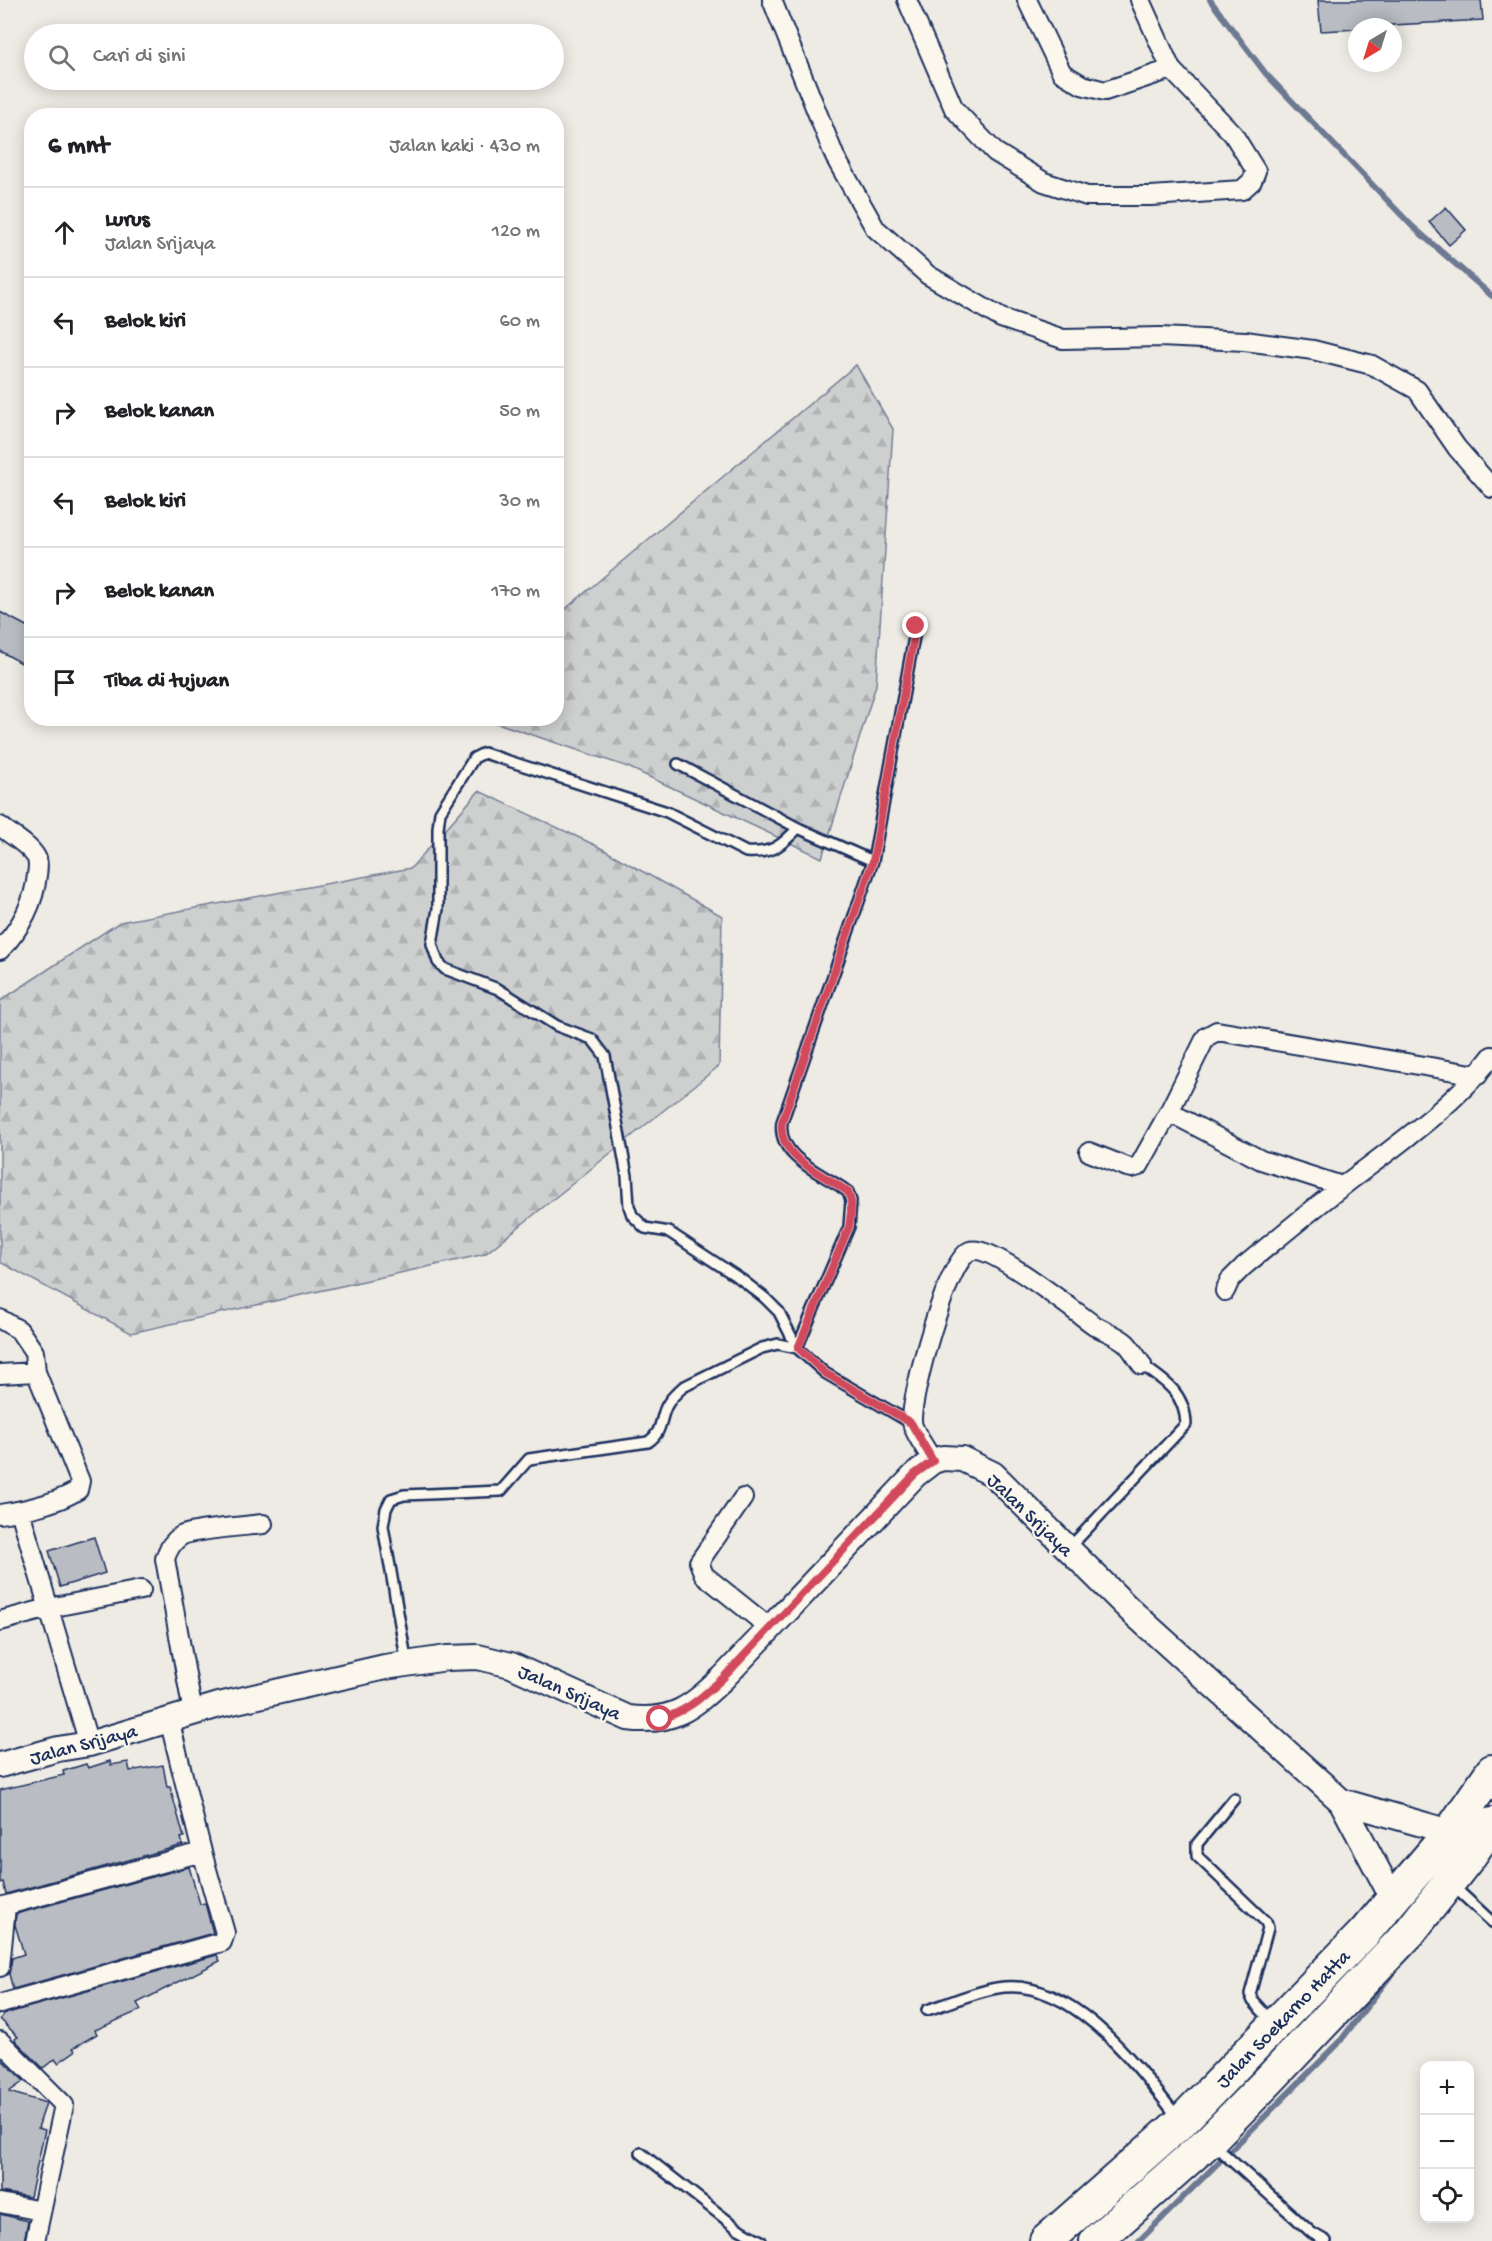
<!DOCTYPE html>
<html lang="id">
<head>
<meta charset="utf-8">
<style>
  body { margin:0; font-family:"Gochi Hand",sans-serif; background:#f2f2f2; color:#202124 }
  .controls { position:absolute; right:18px; bottom:18px; display:grid; overflow:hidden; border-radius:12px; box-shadow:0 3px 15px #0003 }
  .controls button { width:54px; height:54px; display:grid; place-items:center; padding:0; border:0; border-bottom:2px solid #e0e0e0; background:#fff; color:#202124; font:30px sans-serif }
  .compass { position:absolute; left:1348px; top:18px; width:54px; height:54px; border-radius:50%; background:#fff; box-shadow:0 3px 15px #0003; rotate:218deg }
  .stop { position:absolute; width:18px; height:18px; margin:-14px; border:4px solid #d1495b; border-radius:50%; background:#fff }
  .stop.end { background:#d1495b; border-color:#fff; box-shadow:0 2px 6px #0008 }
  .list { margin:0; padding:0; list-style:none }
  h2 { display:flex; justify-content:space-between; align-items:center; height:78px; margin:0; padding:0 24px; font-size:26px }
  h2 small { font-size:20px; font-weight:400; color:#757577 }
  .list li { display:grid; grid-template-columns:39px 1fr auto; gap:18px; align-items:center; box-sizing:border-box; height:90px; padding:0 24px; border-top:2px solid #e0e0e0 }
  .list b { display:block; font-size:22px; white-space:nowrap }
  .list p { margin:0; font-size:20px; white-space:nowrap; color:#757577 }
  .list em { font-size:20px; font-style:normal; color:#757577 }
  .icon { flex:none; width:33px; height:33px; fill:none; stroke:currentColor; stroke-width:2; stroke-linecap:round; stroke-linejoin:round }
  .map { position:relative; flex:none; width:1492px; height:2241px; overflow:hidden }
  .search { position:absolute; background:#fff; box-shadow:0 3px 15px #0003; left:24px; top:24px; width:540px; height:66px; display:flex; align-items:center; gap:15px; box-sizing:border-box; padding:0 21px; border-radius:33px; color:#757577; font-size:22px }
  .panel { position:absolute; background:#fff; box-shadow:0 3px 15px #0003; left:24px; top:108px; width:540px; height:618px; border-radius:24px }
  .map>svg:first-child { display:block }
  .forest { fill:url(#forest-firs); stroke:#747f96; stroke-width:1.5 }
  .lines { fill:none; stroke-linecap:round; stroke-linejoin:round }
  .stream { stroke:#6d7892; stroke-width:6 }
  .building { fill:#b9bcc3; stroke:#1b2f5e; stroke-width:1.5 }
  .service-casing { stroke:#1b2f5e; stroke-width:14 }
  .minor-casing { stroke:#1b2f5e; stroke-width:22 }
  .tertiary-casing { stroke:#1b2f5e; stroke-width:28 }
  .trunk-casing { stroke:#1b2f5e; stroke-width:36 }
  .service { stroke:#fbf7ec; stroke-width:9 }
  .minor { stroke:#fbf7ec; stroke-width:18 }
  .tertiary { stroke:#fbf7ec; stroke-width:24 }
  .trunk { stroke:#fbf7ec; stroke-width:32 }
  .route { stroke:#d1495b; stroke-width:8 }
  .labels { text-anchor:middle; stroke-width:4.5; stroke-linejoin:round; paint-order:stroke }
  .street-label { font-size:20px; fill:#1b2f5e; stroke:#fbf7ec }
</style>
</head>
<body>
<div class="map">
<svg width="1492" height="2241" viewBox="0 0 1492 2241">
  <defs>
    <pattern id="forest-firs" width="22" height="20" patternUnits="userSpaceOnUse" patternTransform="scale(1.5)"><rect width="22" height="20" fill="#cecfcf"/><path d="M5 1l3.5 6h-7zM16 11l3.5 6h-7z" fill="#b0b2b4"/></pattern>
  </defs>
  <rect width="100%" height="100%" fill="#eeebe4"/>
  <filter id="ink" filterUnits="userSpaceOnUse"><feTurbulence type="fractalNoise" baseFrequency=".0167" numOctaves="2"/><feDisplacementMap in="SourceGraphic" scale="12" xChannelSelector="R" yChannelSelector="G"/><feConvolveMatrix kernelMatrix="1 2 1 2 8 2 1 2 1" color-interpolation-filters="sRGB"/></filter>
  <g filter="url(#ink)">
    <path class="forest" d="M856,365l37,64 -17,256 -54,173 -194,-91 -143,-48 71,-1 1,-102z
      M479,791l118,55 125,70 -3,150 -234,188 -354,79 -131,-71v-261l120,-79 291,-54z"/>
    <g class="lines">
      <path class="stream" d="M1210,0l56,74 146,152 80,70
        M1139,2241l199,-197 60,-78"/>
    </g>
    <path class="building" d="M1318,0h163l2,20 -126,7v2l-36,2z
      M1446,207l20,23 -17,15 -20,-23z
      M0,612l32,17v24l-7,12 -25,-14z
      M94,1537l11,36 -45,14 -11,-36z
      M110,1761l1,4 17,-3 2,9 33,-6 4,22h3l14,50 -3,1 2,7 -177,49 -3,-12 -3,1v-93l64,-15 -1,-4 23,-7 2,4z
      M189,1867l11,37 5,-1 8,30 -200,56 -4,-15 3,-16 12,-4 -9,-29 1,-11z
      M217,1955l3,6 -83,42 4,7 -46,20 2,4 -24,14 2,3 -17,12 -3,-4 -12,9 -27,-27 -1,-2 3,-2 -18,-18 4,-5z
      M0,2058l24,23 -15,11 37,11 -8,25 7,2 -15,67 -30,-5z
      M0,2214l28,7 -4,20h-24z"/>
    <g class="lines">
      <g class="service-casing">
        <path id="service" d="M678,764l120,64 75,33
          M798,828c-17,18 -26,26 -52,24l-79,-40 -183,-59 -10,5 -34,54 -2,16v81l-6,35 6,18 7,7 53,20 59,37 35,13 13,17 22,120 2,30 3,9 13,13 24,4 73,48 23,18 14,14 18,36 28,25 86,50
          M1070,1547l116,-123c-1,-31 -21,-43 -44,-59
          M407,1664l-24,-138 3,-17 5,-10 13,-4 97,-4 28,-32 119,-17c14,-9 12,-22 18,-35 4,-8 10,-14 17,-20l79,-39 16,-4 19,4 52,-121 2,-26 -3,-9 -7,-5c-24,-16 -64,-31 -59,-65l91,-261 43,-235
          M1234,1799l-37,45v12l69,66 2,6 -18,66 3,7 19,21
          M1452,1885l40,37
          M927,2010c23,-7 47,-18 70,-22 74,-13 141,79 181,130
          M1213,2144l99,89 14,8
          M641,2153l96,75 24,13"/>
      </g>
      <g class="minor-casing">
        <path id="minor" d="M772,0l63,157 40,71 53,47 73,43 62,21 97,-2 85,4 68,9 59,15 45,25 40,58 35,40
          M907,0l47,109 41,43 49,30 43,14h64l91,-6 10,-9 4,-10 -23,-37 -62,-65 -31,-69
          M1027,0l35,73 20,12 23,6 66,-22
          M0,826c11,9 29,19 36,31 3,5 2,12 1,18 -3,29 -17,54 -37,75
          M1169,1112l92,48 81,26
          M1089,1152l38,15 5,1 7,-2 30,-54 37,-75 11,-6 261,44
          M1225,1291l5,-11 14,-14c33,-27 66,-55 100,-81 50,-38 110,-79 148,-129
          M0,1319l19,11 15,22 2,20 44,109 -2,9c-22,14 -53,20 -78,24
          M0,1374l36,-2
          M933,1461c-5,-9 -21,-31 -21,-40 -1,-26 35,-161 58,-170 20,-8 104,60 124,74 10,6 23,10 32,18 6,6 11,15 16,22
          M743,1498l-44,64 5,13 66,53
          M20,1511l69,233
          M0,1621l49,-13 92,-18
          M193,1713l-28,-154c3,-10 8,-18 16,-23 10,-6 66,-10 82,-12
          M0,1907l202,-55
          M0,1967l6,-61
          M0,2004l222,-62 3,-9 -23,-81 -33,-133
          M0,2041l64,64 -29,136
          M0,2203l41,8"/>
      </g>
      <g class="tertiary-casing">
        <path id="tertiary" d="M0,1765l58,-16 31,-5 130,-39 166,-38 62,-9 31,-1 33,8 117,53c45,6 64,-11 95,-40l192,-203 18,-14 10,-3 19,1 31,15 137,136 211,191 109,31
          M1341,1801l52,98"/>
      </g>
      <g class="trunk-casing">
        <path id="trunk" d="M1046,2241l135,-119 183,-189 86,-101 42,-61
          M1096,2241l114,-101 58,-59 141,-148 60,-76 23,-33"/>
      </g>
      <use href="#service" class="service"/>
      <use href="#minor" class="minor"/>
      <use href="#tertiary" class="tertiary"/>
      <use href="#trunk" class="trunk"/>
    </g>
  </g>
  <g class="lines" filter="url(#ink)">
    <path class="route" d="M660,1719c27,-7 43,-23 63,-41l192,-204 18,-13 -22,-38 -86,-50 -27,-25 51,-121 2,-15v-11l-3,-9c-25,-19 -71,-33 -66,-70l91,-261 43,-235"/>
  </g>
  <g class="labels">
    <g class="street-label">
      <text transform="translate(1031 1514) rotate(44)" y="7">Jalan Srijaya</text>
      <text transform="translate(570 1691) rotate(24)" y="7">Jalan Srijaya</text>
      <text transform="translate(83 1743) rotate(-15)" y="7">Jalan Srijaya</text>
      <text transform="translate(1282 2018) rotate(-46)" y="7">Jalan Soekarno Hatta</text>
    </g>
  </g>
</svg>
<div class="controls">
<button>+</button>
<button>−</button>
<button><svg class="icon" aria-label="locate" viewBox="0 0 24 24"><circle cx="12" cy="12" r="6"/><path d="M12 2v4M12 18v4M2 12h4M18 12h4"/></svg></button>
</div>
<svg class="compass" viewBox="-18 -18 36 36"><path d="M0-13l5 13h-10z" fill="#e53935"/><path d="M0 13l5-13h-10z" fill="#757577"/></svg>
<div class="stop" style="left:660px;top:1719px"></div>
<div class="stop end" style="left:916px;top:626px"></div>
<div class="search"><svg class="icon" aria-label="search" viewBox="0 0 24 24"><circle cx="10" cy="10" r="6"/><path d="M15 15l6 6"/></svg>Cari di sini</div>
<section class="panel">
<h2>6 mnt<small>Jalan kaki · 430 m</small></h2>
<ul class="list">
<li><svg class="icon" aria-label="ahead" viewBox="0 0 24 24"><path d="M12 20V5M6 11l6-6 6 6"/></svg><div><b>Lurus</b><p>Jalan Srijaya</p></div><em>120 m</em></li>
<li><svg class="icon" aria-label="left" viewBox="0 0 24 24"><path d="M17 20v-9H6M10 6l-5 5 5 5"/></svg><div><b>Belok kiri</b></div><em>60 m</em></li>
<li><svg class="icon" aria-label="right" viewBox="0 0 24 24"><path d="M7 20v-9h11M14 6l5 5-5 5"/></svg><div><b>Belok kanan</b></div><em>50 m</em></li>
<li><svg class="icon" aria-label="left" viewBox="0 0 24 24"><path d="M17 20v-9H6M10 6l-5 5 5 5"/></svg><div><b>Belok kiri</b></div><em>30 m</em></li>
<li><svg class="icon" aria-label="right" viewBox="0 0 24 24"><path d="M7 20v-9h11M14 6l5 5-5 5"/></svg><div><b>Belok kanan</b></div><em>170 m</em></li>
<li><svg class="icon" aria-label="arrive" viewBox="0 0 24 24"><path d="M6 21V4h12l-3 4 3 4H6"/></svg><div><b>Tiba di tujuan</b></div></li>
</ul>
</section>
</div>
</body>
</html>
